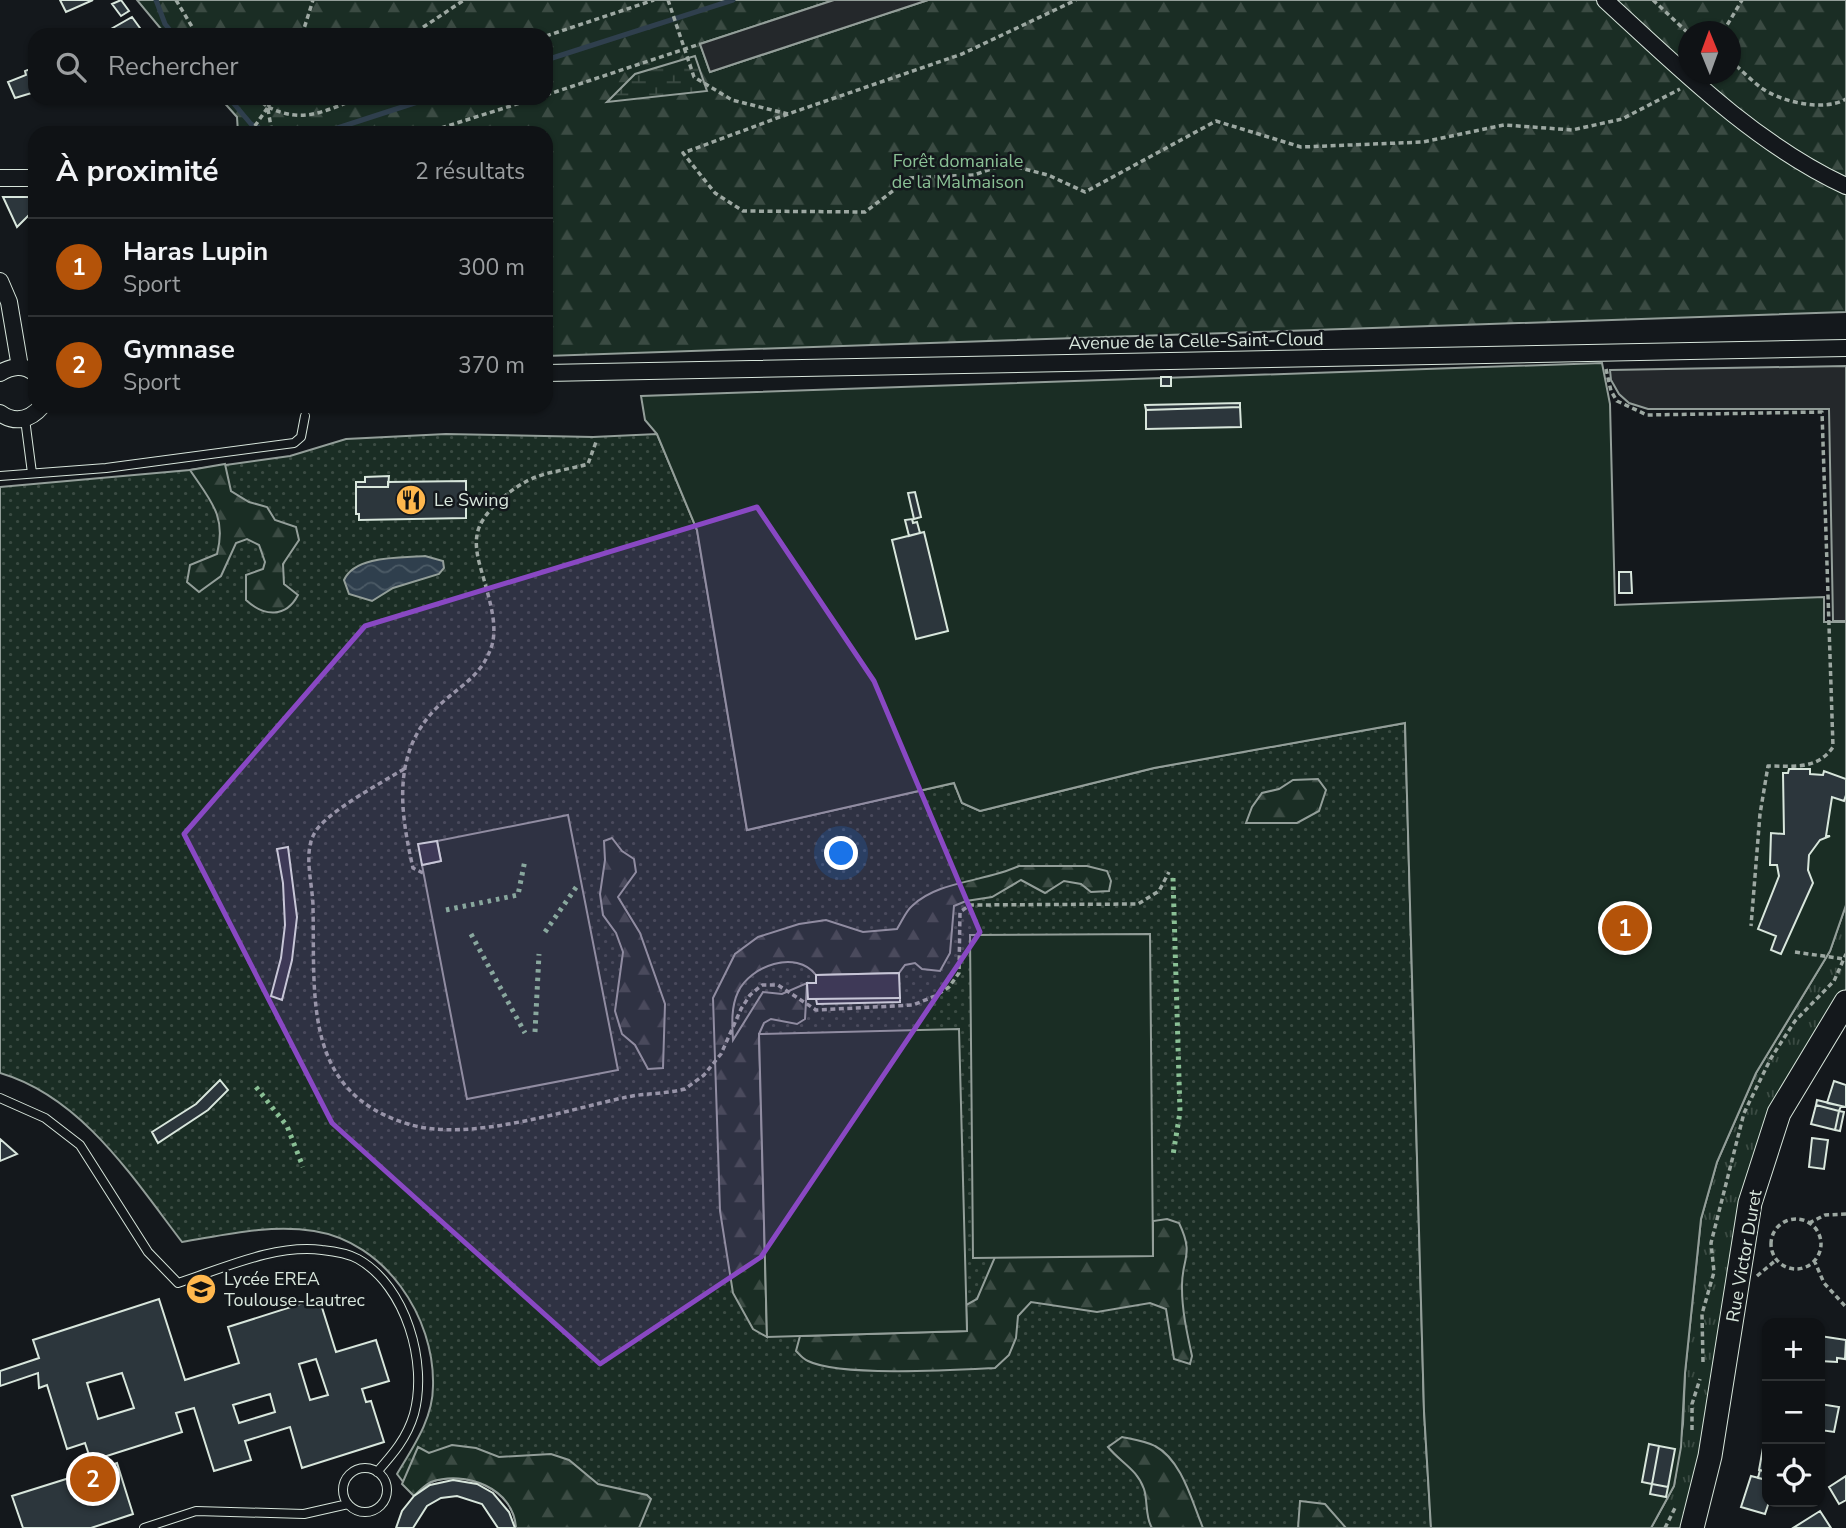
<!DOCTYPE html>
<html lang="fr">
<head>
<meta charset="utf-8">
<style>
  body { margin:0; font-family:"Nunito Sans",sans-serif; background:#1d2022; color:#f1f3f6 }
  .controls { position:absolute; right:21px; bottom:21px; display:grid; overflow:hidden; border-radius:14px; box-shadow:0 2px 5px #0004 }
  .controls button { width:63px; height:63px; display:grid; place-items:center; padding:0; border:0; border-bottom:2px solid #2f3234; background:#0f1215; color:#f1f3f6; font:35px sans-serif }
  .compass { position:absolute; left:1678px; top:21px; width:63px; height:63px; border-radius:50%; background:#0f1215; box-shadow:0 2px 5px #0004; rotate:359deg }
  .you { position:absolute; left:842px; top:854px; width:24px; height:24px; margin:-18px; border:5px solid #fff; border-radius:50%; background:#1a73e8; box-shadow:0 0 0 10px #1a73e833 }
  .badge { display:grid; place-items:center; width:46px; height:46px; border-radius:50%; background:#b45309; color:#fff; font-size:23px; font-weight:700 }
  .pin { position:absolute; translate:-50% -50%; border:4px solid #fff; box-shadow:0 2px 7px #0006 }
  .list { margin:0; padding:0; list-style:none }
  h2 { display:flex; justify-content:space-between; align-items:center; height:91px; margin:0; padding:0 28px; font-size:30px }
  h2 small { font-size:23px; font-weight:400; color:#9b9ea0 }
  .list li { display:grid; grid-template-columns:46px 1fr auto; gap:21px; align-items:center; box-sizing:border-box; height:98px; padding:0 28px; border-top:2px solid #2f3234 }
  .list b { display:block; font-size:26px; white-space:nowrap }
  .list p { margin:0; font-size:23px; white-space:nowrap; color:#9b9ea0 }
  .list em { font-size:23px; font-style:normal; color:#9b9ea0 }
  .icon { flex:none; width:38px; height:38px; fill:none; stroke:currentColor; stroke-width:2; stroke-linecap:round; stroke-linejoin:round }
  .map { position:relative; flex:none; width:1846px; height:1528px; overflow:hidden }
  .search { position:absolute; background:#0f1215; box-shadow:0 2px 5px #0004; left:28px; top:28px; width:525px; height:77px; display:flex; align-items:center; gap:18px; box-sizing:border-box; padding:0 24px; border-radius:21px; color:#9b9ea0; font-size:26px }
  .panel { position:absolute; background:#0f1215; box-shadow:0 2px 5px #0004; left:28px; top:126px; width:525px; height:287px; border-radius:21px }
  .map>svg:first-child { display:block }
  .grass { fill:url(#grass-dots); stroke:#939e99; stroke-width:2 }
  .forest { fill:url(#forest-firs); stroke:#939e99; stroke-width:2; fill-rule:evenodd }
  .wetland { fill:url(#wetland-marsh); stroke:#939e99; stroke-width:2 }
  .park { fill:url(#park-tufts); stroke:#939e99; stroke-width:2 }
  .garden { fill:#1a2d24; stroke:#939e99; stroke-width:2 }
  .parking { fill:#24282b; stroke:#939e99; stroke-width:2 }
  .water { fill:url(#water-waves); stroke:#939e99; stroke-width:2 }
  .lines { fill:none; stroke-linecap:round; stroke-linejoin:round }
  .stream { stroke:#2f3f4d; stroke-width:5 }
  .building { fill:#2c363c; stroke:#d8e6dc; stroke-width:2; fill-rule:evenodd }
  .lane-casing { stroke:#d8e6dc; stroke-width:10 }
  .street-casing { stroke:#d8e6dc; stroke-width:18 }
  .secondary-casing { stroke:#d8e6dc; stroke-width:25 }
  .path { stroke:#9da8a2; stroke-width:3.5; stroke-dasharray:5 3.5; stroke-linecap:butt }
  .lane { stroke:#14181c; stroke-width:8 }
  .street { stroke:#14181c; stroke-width:16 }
  .secondary { stroke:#14181c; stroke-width:23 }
  .hedge { stroke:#8ac095; stroke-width:5; stroke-dasharray:3.5 5; stroke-linecap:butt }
  .marked { fill:#8948c3; fill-opacity:0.2; stroke:#8948c3; stroke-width:5; stroke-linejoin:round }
  .labels { text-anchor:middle; stroke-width:5; stroke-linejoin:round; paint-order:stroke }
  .park-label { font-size:18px; fill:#8ac095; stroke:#14181c }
  .street-label { font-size:18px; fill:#d8e6dc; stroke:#14181c }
  .poi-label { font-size:18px; fill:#d8e6dc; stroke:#14181c; text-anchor:start }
</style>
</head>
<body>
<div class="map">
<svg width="1846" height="1528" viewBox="0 0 1846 1528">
  <defs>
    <pattern id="grass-dots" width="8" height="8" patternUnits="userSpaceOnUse" patternTransform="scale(1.75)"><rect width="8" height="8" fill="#1a2d24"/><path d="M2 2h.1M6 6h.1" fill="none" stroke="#3b4b43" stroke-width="1.8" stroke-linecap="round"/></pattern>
    <pattern id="forest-firs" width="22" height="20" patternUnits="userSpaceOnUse" patternTransform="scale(1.75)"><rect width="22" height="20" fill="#1a2d24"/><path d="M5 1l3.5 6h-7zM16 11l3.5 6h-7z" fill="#3b4b43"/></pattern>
    <pattern id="wetland-marsh" width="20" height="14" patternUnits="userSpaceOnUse" patternTransform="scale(1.75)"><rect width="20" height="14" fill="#1a2d24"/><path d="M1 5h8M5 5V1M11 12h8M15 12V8" fill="none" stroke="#3b4b43"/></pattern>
    <pattern id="park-tufts" width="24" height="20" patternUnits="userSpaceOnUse" patternTransform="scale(1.75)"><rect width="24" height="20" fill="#1a2d24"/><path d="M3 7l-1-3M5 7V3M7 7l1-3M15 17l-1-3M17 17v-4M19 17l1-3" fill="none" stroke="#3b4b43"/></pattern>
    <pattern id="water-waves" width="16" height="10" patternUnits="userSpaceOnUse" patternTransform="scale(1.75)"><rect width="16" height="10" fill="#2f3f4d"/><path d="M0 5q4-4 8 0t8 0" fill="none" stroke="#4c5b66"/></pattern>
  </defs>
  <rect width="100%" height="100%" fill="#14181c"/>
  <path class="grass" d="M446,434l147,3 64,-3 40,96 50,300 207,-47 8,20 18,8 174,-43 251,-45 19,688 7,117h-915c-2,-40 -51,-58 -85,-46 -6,3 -12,10 -17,14l-17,-22c16,-27 36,-55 36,-88 2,-69 -48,-144 -119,-155 -45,-7 -89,4 -132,11 -49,-64 -100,-145 -182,-169v-586l190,-17 100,-14 56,-17z"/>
  <path class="forest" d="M137,0h697l-134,44 10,28 218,-72h918v312l-1300,44v-223h-308l-1,-16 -17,-19h326v-63h-380zM1688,32h42v42h-42z
    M225,464l6,27 18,11 18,5 8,13 21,7 3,13 -16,24 1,20 14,11c-12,23 -34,22 -52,5v-25l17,-6 2,-7 -6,-17 -12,-6 -11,4 -15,33 -22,16 -12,-10 3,-17 27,-11c10,-38 -7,-54 -27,-84z
    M1318,779l8,11 -7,21 -22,12h-51l6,-16 10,-14 17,-4 14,-9z
    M612,838l10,13 12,8 2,13 -18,25 22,36 25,71 -2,64 -15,1 -13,-24 -13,-11 -7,-23 8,-59 -7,-19 -13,-18 -3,-21 5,-34 -1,-19z
    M1019,866h68l20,5 4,10 -2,10 -18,1 -10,-8 -17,-3 -19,12 -24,-13 -29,17 -26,4 -12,5 -4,47 -10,18 -18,-2 -7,-6 -10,2 -6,8 -83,2c-20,-26 -66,-9 -78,17 -7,15 -6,32 -5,48l30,-48 19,2 25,-11 -2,36 -8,5 -26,-5 -7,4 -5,11 8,303 -14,-8 -20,-36 -13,-82 -7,-213 22,-44 23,-17 41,-13 27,-4 37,12 34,-3c5,-8 9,-18 15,-23 27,-26 74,-24 107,-40z
    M1167,1219l12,4c16,33 2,36 3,65 0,23 5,45 10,68l-2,8 -16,-5 -8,-50 -16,-6 -53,9 -66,-10 -13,14 -2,22 -7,17 -14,13c-39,2 -155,9 -187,-7 -5,-2 -9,-7 -12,-10l4,-15 167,-5 -1,-26 11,-6 18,-42 158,-1v-35z
    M1122,1437c10,2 24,4 33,9 27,14 37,56 48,82h-51c-7,-11 -4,-26 -8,-39 -7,-20 -23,-26 -36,-42z
    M452,1445l24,3 23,9 52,-3 18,6 29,24 49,11 4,4 -12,29h-123c-2,-40 -51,-58 -85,-46 -6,3 -12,9 -17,14l-12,-12 16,-37 11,6z
    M1300,1501l25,3 21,24h-48z"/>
  <path class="wetland" d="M695,56l12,35 -100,11 28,-28z"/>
  <path class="park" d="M1846,905v85l-62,99 -96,439h-37l23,-42 9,-62 2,-51 16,-154 16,-57 39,-89 74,-122z"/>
  <path class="garden" d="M1602,363l8,41 5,201 209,-8v25h22v283l-16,46 -74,122 -39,89 -16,57 -16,154 -4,74 -7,39 -23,42h-220l-7,-117 -19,-688 -251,45 -174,43 -18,-8 -8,-20 -207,47 -50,-300 -40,-96 -12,-14 -4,-24z
    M568,815l50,255 -151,29 -45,-234 19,-4 -4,-20z
    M1150,934l3,322 -180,2 -3,-323z
    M959,1029l8,302 -200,6 -8,-303z"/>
  <path class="parking" d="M834,0h94l-218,72 -10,-28z
    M1846,366v255h-13l-4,-212h-181l-19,-6 -10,-9 -8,-14 -1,-10z"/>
  <path class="water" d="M425,556l18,5 1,7 -5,6 -46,14 -21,13 -23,-7 -5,-14c11,-25 58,-22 81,-24z"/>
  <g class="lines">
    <path class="stream" d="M156,0l9,24 9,11
      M546,60l187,-60
      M229,98l22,26 18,9
      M322,133l108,-35"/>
  </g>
  <path class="building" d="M60,0h33l-27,12z
    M121,0l8,11 -8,5 -9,-12z
    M132,17l13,18h-29l-5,-6z
    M30,69l1,4 4,-2v21l-20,6 -7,-16 18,-7 -1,-4z
    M3,197h32v17h-5l-13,13z
    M1161,377h10v9h-10z
    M1240,403v4l-94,3 -1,-5z
    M1240,407l1,20 -95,2v-19z
    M389,476l-1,11h-32v-5h9v-5z
    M466,481v37l-107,2v-6h-3v-27h32v-5z
    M915,492l6,25 -7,2 -6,-26z
    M912,519l1,4 4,-1 3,11 -11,3 -4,-16z
    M924,532l24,99 -32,8 -24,-99z
    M1619,572h12l1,21h-13z
    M1789,769h21v5l13,1 1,-4 22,8v16l-2,6 -12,-4 -6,39h4l-10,4 -11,15 -1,15 5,13 -32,71 -10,-4 5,-14 -18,-7 21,-53 -2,-11h-7l1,-32 13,1 -1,-61h5z
    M437,841l4,20 -19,4 -4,-21z
    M288,847l9,70 -5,43 -10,40 -11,-4 10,-38 4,-33 -2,-42 -6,-34z
    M899,973l1,25 -92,1 -1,-16h9v-8z
    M900,998v4l-83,2 -1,-5z
    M220,1080l8,10 -20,20 -50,33 -6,-11 44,-28z
    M1834,1081l12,4v22l-19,-4z
    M1817,1100l24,6 -2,5 -23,-6z
    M1816,1105l23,6 -4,19 -24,-6z
    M1839,1111l5,1 -4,19 -5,-1z
    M1812,1138l16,2 -4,29 -15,-2z
    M0,1139l17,15 -17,7z
    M319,1298l17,54 40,-12 13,41 -27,8 4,13 5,-1 13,41 -82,26 -12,-41 -45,14 6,19 -37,11 -20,-63 -18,5 6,19 -91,29 -6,-18 -18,6 -20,-64 -8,3 -1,-15 -38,13v-15l39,-13 -6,-18 126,-41 26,81 54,-17 -11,-36zM316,1359l12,36 -18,5 -11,-36zM122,1373l12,35 -36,11 -11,-36zM270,1394l5,18 -36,11 -6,-18z
    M1820,1336l26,4 -1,19 -8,-1v4l-17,-1z
    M1820,1404l19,3 -5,25 -14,-2z
    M1649,1444l10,2 -7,38 -10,-2z
    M1659,1446l16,3 -7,38 -16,-3z
    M1763,1448l4,1v23l-8,-2z
    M117,1463l16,51 -42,14h-68l-11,-32z
    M1760,1470l7,2v8l-9,-2z
    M1751,1476l16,4 2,22 -4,12 -24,-7z
    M1846,1476v24l-7,4 -10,-17z
    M453,1480l24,4 16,9 16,19 6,16h-17l-16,-24 -25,-8 -16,2 -14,8 -14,22h-17l6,-17 12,-15 16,-11z
    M1652,1484l16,3 -2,10 -16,-3z
    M1820,1511l11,17h-38z"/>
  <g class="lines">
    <g class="lane-casing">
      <path id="lane" d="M25,419l7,54
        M0,476l106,-8 188,-25 7,-6 4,-21
        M0,1098l45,20 35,27 68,107 30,31c44,-14 96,-39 144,-33 10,1 27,4 36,9 48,27 70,104 56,155 -7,24 -21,40 -37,58
        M343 1490a22 22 0 1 1 44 0a22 22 0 1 1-44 0Z
        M144,1528l52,-17 108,3 44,-10"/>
    </g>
    <g class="street-casing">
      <path id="street" d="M1605,0c73,67 150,144 241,186
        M0,178h35
        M0,281l9,21 11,65
        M0,373c12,-7 23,-9 35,0
        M546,373l1300,-25
        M0,413c15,11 30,7 42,-7"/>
    </g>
    <g class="secondary-casing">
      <path id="secondary" d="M1692,1528l18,-72 40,-253 29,-90 67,-111"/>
    </g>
    <path class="path" d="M176,0l21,35
      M668,0l26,77 38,23 56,14 174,-60 114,-54
      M1653,0l35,33
      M1723,32l19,-32
      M302,35l11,-35
      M420,35l2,-7 42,-28
      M546,36l108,-36
      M1730,60c10,9 20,19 30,27 20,15 64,25 86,12
      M546,95l154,-51
      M268,107c37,18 56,3 92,-9
      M268,107l5,-9
      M268,109l4,24
      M788,114l-105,39 32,40 28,18 122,1 45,-34 64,-3 31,-11 43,11 37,17 131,-71 85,26 122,-5 81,-17 68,5 50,-11 58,-30
      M250,133l18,-26 -12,-9
      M425,133l111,-35
      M1606,369l5,22 6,10 30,14 175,-3 11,335c-16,23 -39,19 -65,19l-8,48 -9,112
      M404,769c-21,13 -80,44 -90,65 -11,20 -1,52 -1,73 2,90 -11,185 95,217 61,19 157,-14 219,-27 19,-4 39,-3 58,-8l19,-14 17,-21 20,-45 9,-14 12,-10h16l38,25 97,-5 22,-9 14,-9 10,-14 1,-61 10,-7 168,-1 21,-13 10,-19
      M423,873l-10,-5c-14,-61 -22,-122 32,-168 20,-17 38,-27 47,-55 5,-18 -1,-40 -6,-58 -4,-16 -12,-35 -9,-52 3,-23 39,-51 59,-58 16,-6 35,-8 52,-13l8,-22
      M1795,952l49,7
      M1771 1244a25 25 0 1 1 50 0a25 25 0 1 1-50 0Z
      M1809,1223l16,-8 21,-1
      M1814,1260l10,23 22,24
      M1757,1276l19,-16
      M1703,1362l-1,-48 12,-42 -3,-29 33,-130 27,-55 24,-37 39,-40 12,-27
      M1692,1430v-26l8,-25
      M1665,1528l10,-20"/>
    <use href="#lane" class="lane"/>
    <use href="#street" class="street"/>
    <use href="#secondary" class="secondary"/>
    <path class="hedge" d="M1173,878l7,234 -7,43
      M446,910l72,-15 7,-35
      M545,932l32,-46
      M471,934l54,99
      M535,1032l4,-78
      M256,1087l31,39 16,41"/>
  </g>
  <path class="marked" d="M757,507l117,174 106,251 -219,325 -161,107 -268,-241 -148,-289 181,-208z"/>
  <defs>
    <g id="restaurant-disc" transform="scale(1.575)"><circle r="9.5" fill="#ffb74d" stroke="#14181c"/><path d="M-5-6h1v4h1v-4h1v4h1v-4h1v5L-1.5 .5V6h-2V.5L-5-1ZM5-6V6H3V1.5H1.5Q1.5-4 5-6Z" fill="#111"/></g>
    <g id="school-disc" transform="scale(1.575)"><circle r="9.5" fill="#ffb74d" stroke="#14181c"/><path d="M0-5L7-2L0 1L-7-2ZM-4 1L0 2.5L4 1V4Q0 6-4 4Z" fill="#111"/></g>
  </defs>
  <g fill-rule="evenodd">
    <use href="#restaurant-disc" x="411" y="500"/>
    <use href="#school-disc" x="201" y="1289"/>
  </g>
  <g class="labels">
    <g class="park-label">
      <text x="958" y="167">Forêt domaniale<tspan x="958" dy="21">de la Malmaison</tspan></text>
    </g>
    <g class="street-label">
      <text transform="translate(1196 341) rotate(-1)" y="6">Avenue de la Celle-Saint-Cloud</text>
      <text transform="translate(1744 1256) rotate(-80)" y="6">Rue Victor Duret</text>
    </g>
    <g class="poi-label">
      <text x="434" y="506">Le Swing</text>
      <text x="224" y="1285">Lycée EREA<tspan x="224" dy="21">Toulouse-Lautrec</tspan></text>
    </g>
  </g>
</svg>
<div class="controls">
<button>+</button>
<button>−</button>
<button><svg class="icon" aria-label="locate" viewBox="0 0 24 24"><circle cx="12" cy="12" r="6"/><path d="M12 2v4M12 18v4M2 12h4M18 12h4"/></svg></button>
</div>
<svg class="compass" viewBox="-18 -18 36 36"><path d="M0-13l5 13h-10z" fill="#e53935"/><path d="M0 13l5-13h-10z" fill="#9b9ea0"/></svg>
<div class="you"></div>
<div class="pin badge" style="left:1625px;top:928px">1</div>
<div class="pin badge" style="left:93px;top:1479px">2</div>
<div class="search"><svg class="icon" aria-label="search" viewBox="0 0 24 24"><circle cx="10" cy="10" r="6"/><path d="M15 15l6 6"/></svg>Rechercher</div>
<section class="panel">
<h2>À proximité<small>2 résultats</small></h2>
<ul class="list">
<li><span class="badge">1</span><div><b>Haras Lupin</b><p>Sport</p></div><em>300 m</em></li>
<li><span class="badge">2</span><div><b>Gymnase</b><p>Sport</p></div><em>370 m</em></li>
</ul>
</section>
</div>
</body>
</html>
